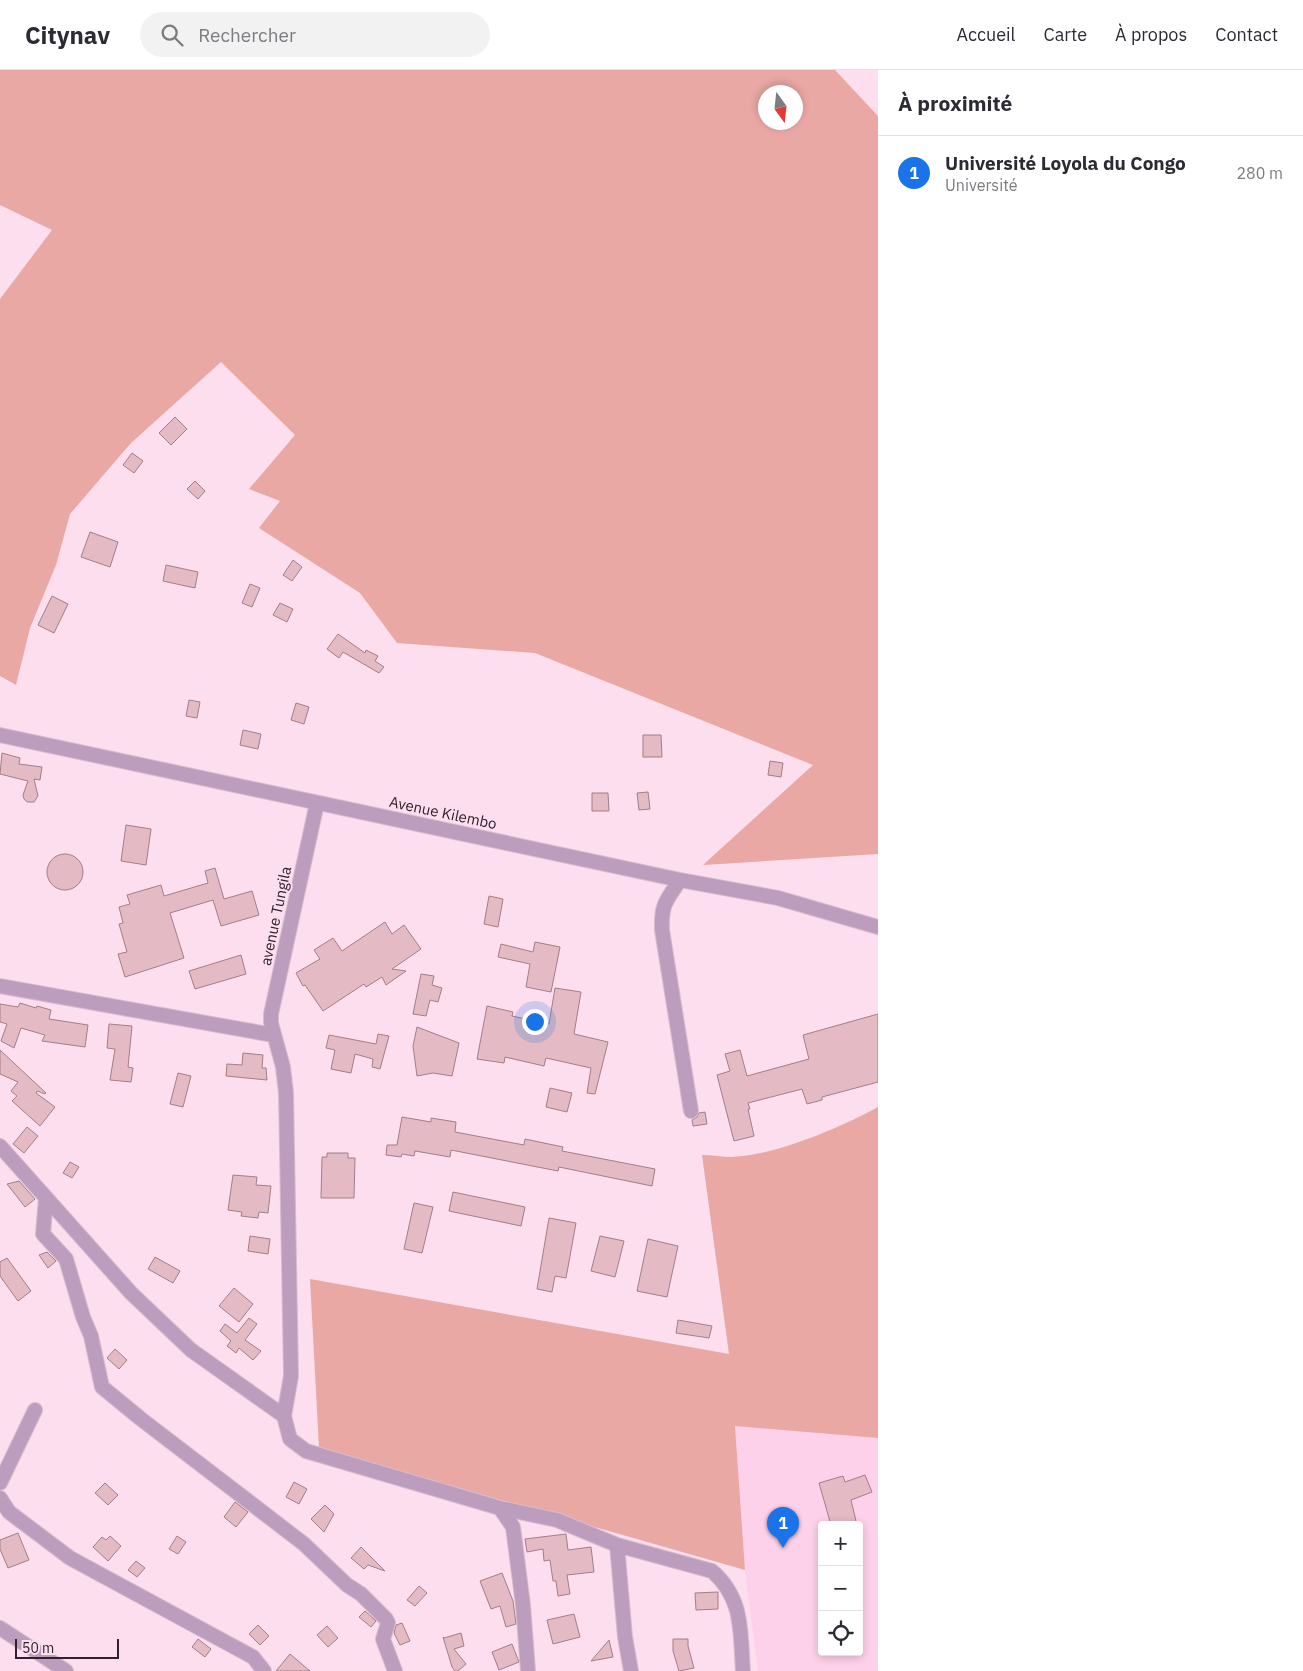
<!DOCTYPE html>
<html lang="fr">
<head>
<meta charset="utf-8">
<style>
  body { margin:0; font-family:"IBM Plex Sans",sans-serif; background:#f2f2f3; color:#2b2b33 }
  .controls { position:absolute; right:15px; bottom:15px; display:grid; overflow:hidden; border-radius:5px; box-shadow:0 2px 8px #0003 }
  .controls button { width:45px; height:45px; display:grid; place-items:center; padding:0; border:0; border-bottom:1px solid #e1e1e2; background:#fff; color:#2b2b33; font:25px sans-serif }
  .compass { position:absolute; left:758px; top:15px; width:45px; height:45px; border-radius:50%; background:#fff; box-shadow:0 2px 8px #0003; rotate:165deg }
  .scale { position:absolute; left:15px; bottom:12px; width:104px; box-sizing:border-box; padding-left:5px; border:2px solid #2f2129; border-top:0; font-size:14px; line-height:18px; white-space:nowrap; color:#2f2129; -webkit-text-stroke:4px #fcdeee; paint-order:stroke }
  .you { position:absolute; left:534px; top:951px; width:18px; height:18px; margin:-12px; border:4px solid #fff; border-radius:50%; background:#1a73e8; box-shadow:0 0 0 8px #1a73e833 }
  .badge { display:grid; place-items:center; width:32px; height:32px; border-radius:50%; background:#1a73e8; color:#fff; font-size:16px; font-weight:700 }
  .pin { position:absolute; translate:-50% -41px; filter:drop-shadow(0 1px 2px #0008) }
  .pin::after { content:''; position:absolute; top:26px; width:18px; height:15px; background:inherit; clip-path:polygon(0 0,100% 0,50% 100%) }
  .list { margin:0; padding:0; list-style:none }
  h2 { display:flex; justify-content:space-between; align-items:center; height:65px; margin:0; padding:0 20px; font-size:21px }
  h2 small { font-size:16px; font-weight:400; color:#7c7c81 }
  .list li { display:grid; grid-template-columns:32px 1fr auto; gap:15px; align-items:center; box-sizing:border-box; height:75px; padding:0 20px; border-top:1px solid #e1e1e2 }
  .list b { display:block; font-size:19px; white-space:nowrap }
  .list p { margin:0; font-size:16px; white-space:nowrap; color:#7c7c81 }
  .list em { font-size:16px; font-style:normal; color:#7c7c81 }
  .icon { flex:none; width:28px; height:28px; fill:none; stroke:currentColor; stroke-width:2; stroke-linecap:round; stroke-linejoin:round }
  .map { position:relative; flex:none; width:878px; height:1601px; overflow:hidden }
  header { display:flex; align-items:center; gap:30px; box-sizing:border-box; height:70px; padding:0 25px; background:#fff; border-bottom:1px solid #e1e1e2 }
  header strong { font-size:24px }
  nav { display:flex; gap:28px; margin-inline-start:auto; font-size:18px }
  .search { width:350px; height:45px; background:#f2f2f3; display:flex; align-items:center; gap:12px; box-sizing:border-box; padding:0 18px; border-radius:28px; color:#7c7c81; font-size:19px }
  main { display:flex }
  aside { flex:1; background:#fff }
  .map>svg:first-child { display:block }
  .built { fill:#fdd1e9; fill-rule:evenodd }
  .green { fill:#e9a8a4; fill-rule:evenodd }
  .building { fill:#e4bbc4; stroke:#a37e86 }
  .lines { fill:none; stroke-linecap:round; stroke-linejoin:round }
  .minor-casing { stroke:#d7bccb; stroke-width:16 }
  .minor { stroke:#bd9dbd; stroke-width:14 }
  .labels { text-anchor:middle; stroke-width:4; stroke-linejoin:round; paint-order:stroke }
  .street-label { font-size:15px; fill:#2f2129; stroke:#fcdeee }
</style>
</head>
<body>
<header>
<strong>Citynav</strong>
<div class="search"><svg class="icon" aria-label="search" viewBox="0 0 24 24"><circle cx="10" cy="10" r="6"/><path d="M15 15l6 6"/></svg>Rechercher</div>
<nav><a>Accueil</a><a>Carte</a><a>À propos</a><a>Contact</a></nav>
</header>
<main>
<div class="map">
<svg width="878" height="1601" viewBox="0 0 878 1601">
  <rect width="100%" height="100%" fill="#fcdeee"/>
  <path class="built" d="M735,1356l143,4v241h-120l-13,-101zM822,1455h37v127h-37z"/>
  <path class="green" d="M0,0h835l43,46v738l-175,11 110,-100 -278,-112 -138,-10 -37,-50 -101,-65 21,-27 -31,-12 46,-54 -74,-73 -90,81 -61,71 -14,51 -26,63 -14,57 -16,-9v-377l52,-69 -52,-25zM766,22h30v30h-30z
    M878,1037v331l-143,-12 10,144 -426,-122 -9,-169 419,75 -27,-199c10,0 20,2 30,2 45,-2 107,-29 146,-50z"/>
  <path class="building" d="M175,347l12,12 -16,16 -12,-12z
    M132,383l11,8 -9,12 -11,-8z
    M195,411l10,10 -7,8 -11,-10z
    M90,462l28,10 -8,25 -29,-10z
    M293,490l9,7 -10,14 -9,-6z
    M166,495l32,7 -3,16 -32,-7z
    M250,514l10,4 -8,19 -10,-4z
    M52,526l16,8 -14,29 -16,-8z
    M280,533l13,6 -6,13 -14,-7z
    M338,564l27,19 1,-3 12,6 -3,5 9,6 -5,6 -36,-21 -4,6 -12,-9z
    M189,630l11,2 -3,16 -11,-2z
    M296,633l13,4 -5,17 -13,-4z
    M243,660l18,4 -3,15 -18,-4z
    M643,665h18l1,22h-19z
    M2,683l18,5 -1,6 23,3 -2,13 -6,-1 4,17 -4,6h-7l-3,-3 -1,-4 5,-14 -28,-7z
    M770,691l13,2 -2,14 -13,-2z
    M648,722l2,17 -11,1 -2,-17z
    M592,723h16l1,18h-17z
    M126,755l25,4 -5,36 -25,-4z
    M47 802a18 18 0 1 1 36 0a18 18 0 1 1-36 0Z
    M215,798l9,31 28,-8 7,24 -38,11 -8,-26 -43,13 14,45 -59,19 -7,-23 9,-2 -8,-28 4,-1 -4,-16 11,-3 -3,-9 34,-10 3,11 44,-13 -3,-12z
    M489,826l14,3 -5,28 -14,-3z
    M385,852l7,12 12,-9 17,24 -29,20 14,2 -20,14 -4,-8 -16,10 -2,-3 -41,27 -18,-26 -2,1 -7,-13 24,-14 -6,-9 19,-12 9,13z
    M535,872l25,5 -9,45 -25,-5 4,-23 -32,-7 3,-13 32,8z
    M241,885l5,19 -51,15 -6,-18z
    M421,904l13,2 -2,9 10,3 -4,14 -8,-2 -4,16 -13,-2z
    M555,918l26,4 -7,42 34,8 -13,52 -8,-1 4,-25 -45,-10 -2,8 -39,-9 -1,6 -27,-4 10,-53 26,6 -1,4 37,8z
    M20,933l16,5 1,-2 14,4 -2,9 39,6 -3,22 -43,-6 3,-6 -24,-7 -7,20 -13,-7 6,-17 -7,-2v-18l18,3z
    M878,944v68l-56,15v3l-15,4 -5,-15 -54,14 2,6h-2l6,27 -20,5 -17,-66 13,-4 -5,-17 15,-4 7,26 62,-17 -6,-24z
    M109,954l23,2 -4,41 5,1 -2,14 -21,-2 5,-31 -8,-1z
    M417,957l42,16 -7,33 -19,-3 -16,3 -4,-30z
    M378,964l11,2 -9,33 -8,-2 1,-8 -18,-5 -4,19 -20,-4 4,-19 -9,-2 3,-13 47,9z
    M0,980l46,43 -1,1 -8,-3 -1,2 19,14 -15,19 -28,-25 5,-5 -6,-5 7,-9 -18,-8z
    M243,983l20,2 -1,13h4l1,12 -41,-4 1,-12 15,1z
    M178,1003l13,3 -8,31 -13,-3z
    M550,1018l22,5 -5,19 -21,-5z
    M705,1042l2,12 -14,2 -1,-6 5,-3 2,-4z
    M402,1047l29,5v-4l25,4 -1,10 69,13 1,-6 38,8 -1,4 93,18 -3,17 -93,-19 -1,4 -107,-21 -1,7 -35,-6 -1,5 -12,-2 -1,3 -15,-2 1,-10h10z
    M27,1057l11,9 -14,17 -11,-9z
    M327,1083h21v5h7l-1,40h-33l1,-41h5z
    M70,1092l9,5 -7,11 -9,-5z
    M233,1105l24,2 -1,8 15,1 -3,27 -9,-1 -1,6 -17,-2 1,-4 -14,-2z
    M19,1111l16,18 -10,8 -18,-23z
    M453,1122l72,15 -4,19 -72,-15z
    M414,1133l19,4 -11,46 -18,-4z
    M549,1148l27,5 -10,55 -11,-2 -3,16 -15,-3z
    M250,1166l20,3 -2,15 -20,-3z
    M600,1166l24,5 -9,36 -24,-6z
    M648,1169l30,7 -11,51 -30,-6z
    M47,1182l9,9 -8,7 -9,-13z
    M155,1187l25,14 -7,12 -25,-14z
    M7,1188l24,33 -13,10 -18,-25v-14z
    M234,1218l19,16 -14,18 -20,-16z
    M249,1248l8,6 -12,16 16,11 -8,9 -14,-12 -3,5 -9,-7 4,-5 -11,-10 5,-7 12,9z
    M678,1250l34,6 -3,12 -33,-5z
    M115,1279l12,11 -8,9 -12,-11z
    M865,1405l7,17 -21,8 6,25h-26l-12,-42 24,-7 2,6z
    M294,1412l13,7 -8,15 -13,-7z
    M105,1413l13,12 -10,10 -13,-12z
    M235,1432l13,10 -12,15 -12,-10z
    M325,1435l9,9 -10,18 -13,-13z
    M18,1463l11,27 -21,8 -8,-19v-9z
    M566,1464l2,16 23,-3 3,25 -27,3 3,19 -12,2 -2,-15h-3l-3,-21 -6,1 -1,-12 -16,3 -2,-13z
    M110,1466l11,10 -13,15 -15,-14 9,-10 4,3z
    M177,1466l9,6 -8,12 -9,-5z
    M361,1477l24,24 -17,-6 -4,4 -13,-11z
    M136,1491l9,7 -8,9 -9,-7z
    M502,1503l11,28 3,23 -10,3 -6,-21 -9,3 -11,-28z
    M419,1516l8,7 -12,13 -8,-6z
    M718,1522v17l-22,1 -1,-17z
    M365,1541l11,10 -5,6 -12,-10z
    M574,1544l6,23 -27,7 -6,-24z
    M402,1553l8,18 -10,4 -6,-12 2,-8z
    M258,1555l11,11 -9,9 -11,-11z
    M327,1556l11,12 -10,9 -11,-12z
    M461,1563l3,13 -10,3 12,15 -8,7h-3l-3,-4 -9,-30 1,1z
    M198,1569l13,10 -6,8 -13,-10z
    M673,1569h15v7l6,22 -15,3 -6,-20z
    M609,1570l4,17 -22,4z
    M512,1574l7,18 -20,8 -7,-18z
    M290,1584l20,17h-34z"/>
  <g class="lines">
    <g class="minor-casing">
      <path id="minor" d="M0,665l680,145 98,18 100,29
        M317,733l-46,211v9l12,44 3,26 5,283 -7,40 6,23 16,12 194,57 57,12 60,25 95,26c32,28 28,61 31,100
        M680,810c-14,21 -19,24 -18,50l29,181
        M0,916l273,49
        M0,1076l131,147 60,57 93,66
        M46,1128l-3,36 23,25 17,58 8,19 11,51 39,32 163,125 43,41 14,9 25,25 2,4 -5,16 1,3 11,29
        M0,1413l35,-73
        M0,1428l9,14 61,46 183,99 11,14
        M500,1438l13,19 10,78 5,66
        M617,1475l8,92 6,34
        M0,1558l66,43"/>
    </g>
    <use href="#minor" class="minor"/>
  </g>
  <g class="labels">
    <g class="street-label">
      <text transform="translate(443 743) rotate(12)" y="5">Avenue Kilembo</text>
      <text transform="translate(276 846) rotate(-78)" y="5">avenue Tungila</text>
    </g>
  </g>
</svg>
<div class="controls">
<button>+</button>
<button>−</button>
<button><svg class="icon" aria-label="locate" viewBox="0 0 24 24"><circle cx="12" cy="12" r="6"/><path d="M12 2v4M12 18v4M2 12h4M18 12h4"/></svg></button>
</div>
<svg class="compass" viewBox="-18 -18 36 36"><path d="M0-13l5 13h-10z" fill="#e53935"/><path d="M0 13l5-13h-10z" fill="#7c7c81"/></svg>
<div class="scale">50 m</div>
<div class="you"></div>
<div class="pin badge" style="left:783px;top:1478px">1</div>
</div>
<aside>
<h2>À proximité<small></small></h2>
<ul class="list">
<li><span class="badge">1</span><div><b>Université Loyola du Congo</b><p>Université</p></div><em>280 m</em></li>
</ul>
</aside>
</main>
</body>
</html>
